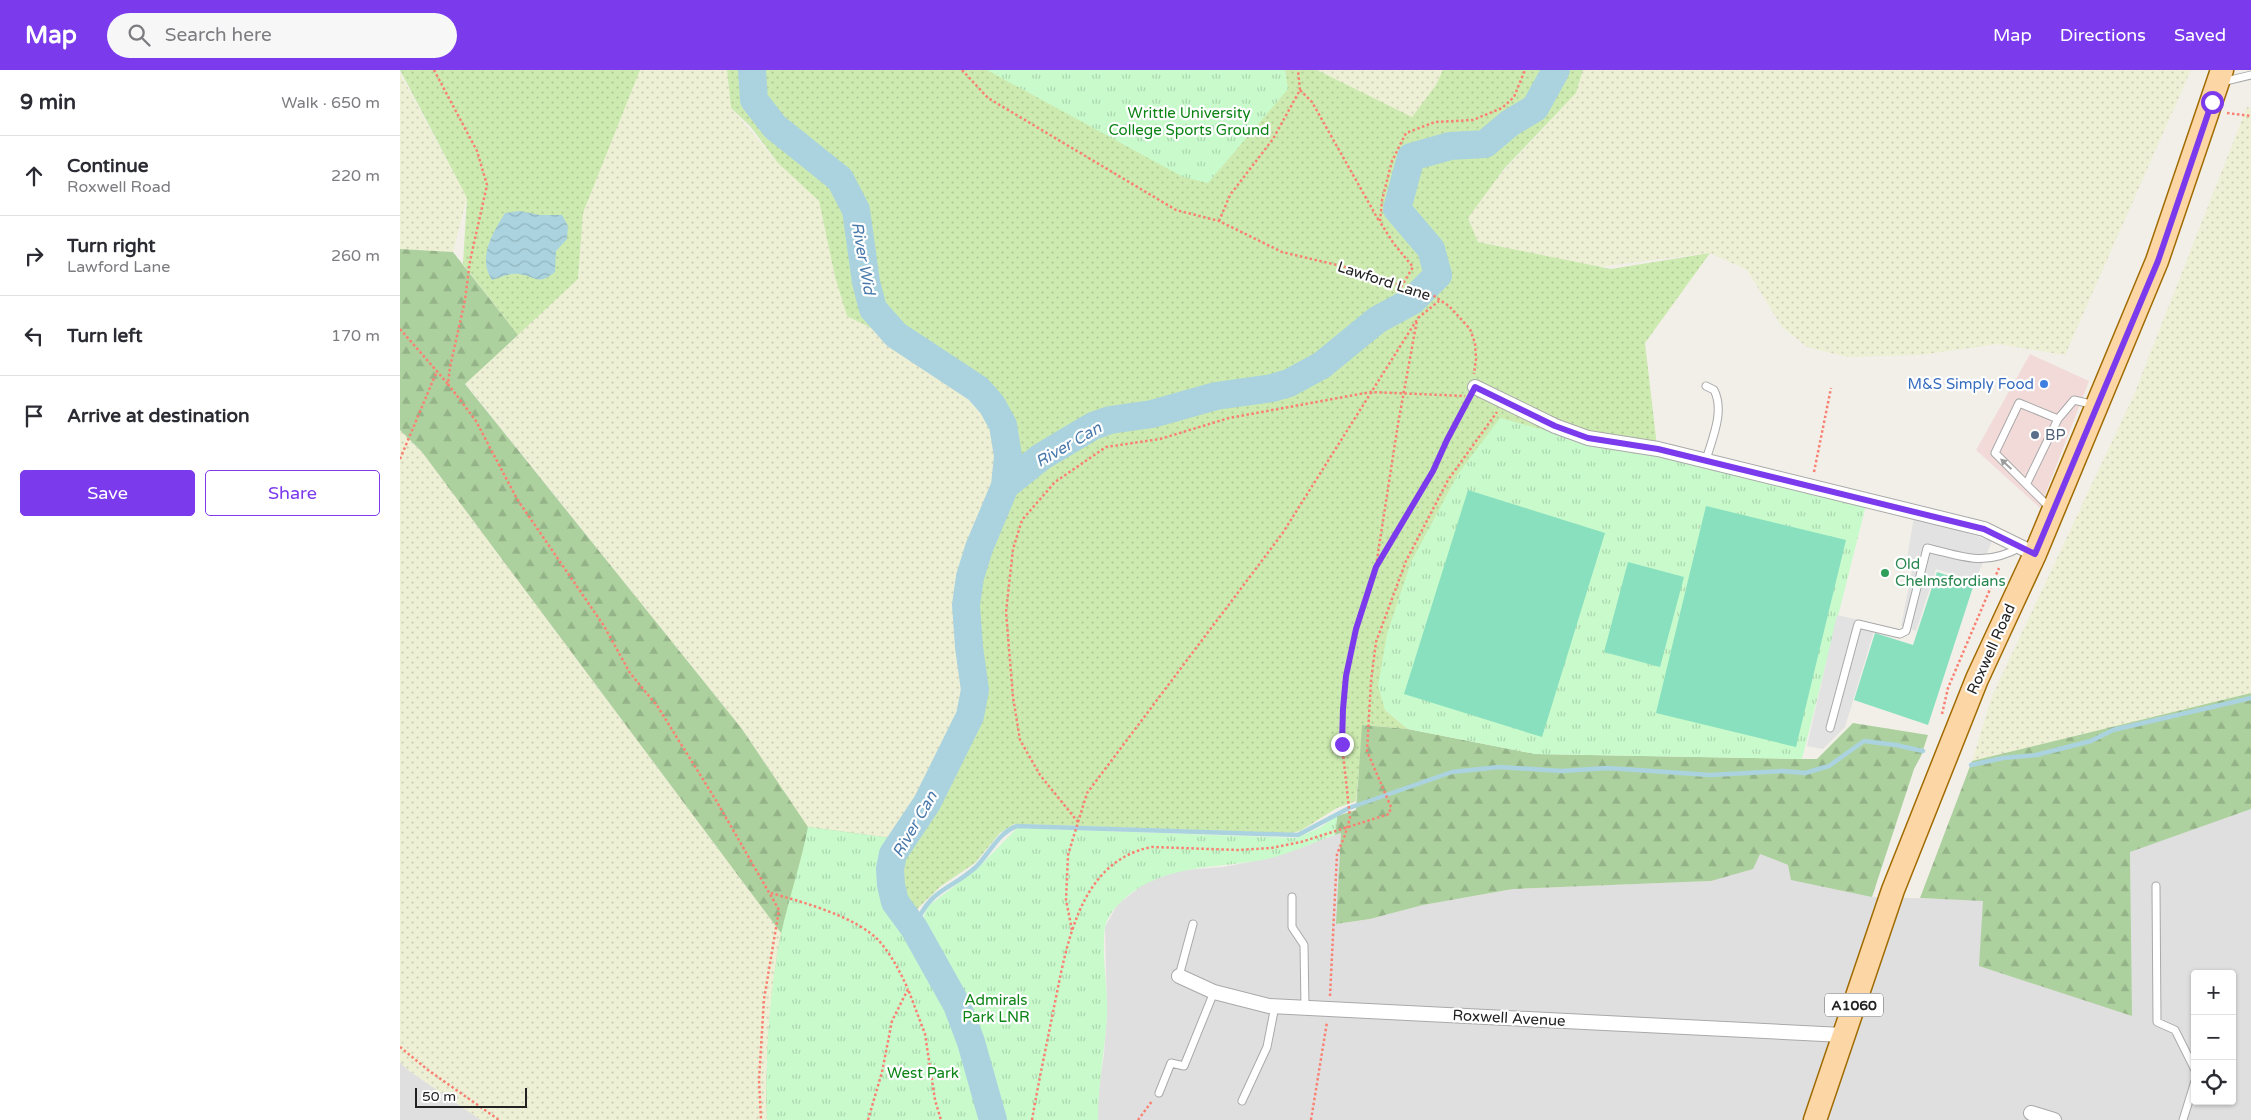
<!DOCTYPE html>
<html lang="en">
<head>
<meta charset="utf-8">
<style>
  body { margin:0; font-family:"Varela Round",sans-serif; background:#f7f7f7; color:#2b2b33 }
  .controls { position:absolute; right:15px; bottom:15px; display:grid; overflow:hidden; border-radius:5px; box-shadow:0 1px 4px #0004 }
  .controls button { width:45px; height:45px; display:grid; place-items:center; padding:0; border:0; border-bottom:1px solid #e1e1e2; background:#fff; color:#2b2b33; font:25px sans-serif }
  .scale { position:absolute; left:15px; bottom:12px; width:112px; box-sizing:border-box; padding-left:5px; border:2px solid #222; border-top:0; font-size:14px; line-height:18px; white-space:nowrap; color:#222; -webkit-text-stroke:4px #fff; paint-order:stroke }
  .stop { position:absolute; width:15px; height:15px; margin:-11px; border:4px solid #7c3aed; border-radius:50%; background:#fff }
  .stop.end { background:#7c3aed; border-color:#fff; box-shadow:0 1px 5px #0008 }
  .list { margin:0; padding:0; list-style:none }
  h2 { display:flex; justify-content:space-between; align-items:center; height:65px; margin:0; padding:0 20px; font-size:21px }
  h2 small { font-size:16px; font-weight:400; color:#7c7c81 }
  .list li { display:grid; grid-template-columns:32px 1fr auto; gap:15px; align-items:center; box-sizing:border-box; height:80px; padding:0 20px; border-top:1px solid #e1e1e2 }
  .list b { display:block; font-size:19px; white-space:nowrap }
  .list p { margin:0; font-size:16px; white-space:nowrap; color:#7c7c81 }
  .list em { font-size:16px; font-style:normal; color:#7c7c81 }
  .actions { display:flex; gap:10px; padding:15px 20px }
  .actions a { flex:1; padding:11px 0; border:1px solid #7c3aed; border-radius:5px; text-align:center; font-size:18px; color:#7c3aed }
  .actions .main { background:#7c3aed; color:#fff }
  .icon { flex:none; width:28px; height:28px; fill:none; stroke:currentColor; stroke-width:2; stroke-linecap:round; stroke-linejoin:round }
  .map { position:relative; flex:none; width:1851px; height:1050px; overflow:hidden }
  header { display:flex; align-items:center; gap:30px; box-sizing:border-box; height:70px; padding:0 25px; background:#7c3aed; color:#fff }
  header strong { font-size:24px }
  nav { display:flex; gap:28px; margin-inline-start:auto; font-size:18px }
  .search { width:350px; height:45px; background:#f7f7f7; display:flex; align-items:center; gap:12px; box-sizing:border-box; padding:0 18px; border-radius:28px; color:#7c7c81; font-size:19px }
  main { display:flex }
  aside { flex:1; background:#fff }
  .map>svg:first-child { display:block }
  .residential { fill:#e0dfdf; fill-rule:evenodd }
  .commercial { fill:#f2dad9 }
  .farmland { fill:url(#farmland-dots) }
  .grass { fill:url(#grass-dots) }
  .forest { fill:url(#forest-firs) }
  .park { fill:url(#park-tufts) }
  .pitch { fill:#88e0be }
  .parking { fill:#e2e2e2 }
  .water { fill:url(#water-waves) }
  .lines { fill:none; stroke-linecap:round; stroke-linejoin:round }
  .stream { stroke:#aad3df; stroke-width:4.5 }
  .river { stroke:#aad3df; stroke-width:28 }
  .lane-casing { stroke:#a9a9a9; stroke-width:9 }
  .street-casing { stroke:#a9a9a9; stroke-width:16 }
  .primary-casing { stroke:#a06b00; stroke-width:25 }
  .path { stroke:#fa8072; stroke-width:2.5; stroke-dasharray:2.5 2.5; stroke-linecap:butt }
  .lane { stroke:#fff; stroke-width:7 }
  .street { stroke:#fff; stroke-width:14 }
  .primary { stroke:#fcd6a4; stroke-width:22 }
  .oneway { fill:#9c9c9c }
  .route { stroke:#7c3aed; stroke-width:6 }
  .shop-dot { fill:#3f7fe0; stroke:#fff; stroke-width:2 }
  .service-dot { fill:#5c6f8a; stroke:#fff; stroke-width:2 }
  .leisure-dot { fill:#2e9e5b; stroke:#fff; stroke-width:2 }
  .labels { text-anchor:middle; stroke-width:4.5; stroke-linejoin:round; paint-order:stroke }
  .shield { fill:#fff; stroke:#646464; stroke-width:1 }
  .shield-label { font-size:14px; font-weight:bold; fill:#222 }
  .park-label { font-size:15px; fill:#0c8416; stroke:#fff }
  .street-label { font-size:15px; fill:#222; stroke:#fff }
  .shop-label { font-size:15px; fill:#366cbe; stroke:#fff; text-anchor:end }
  .service-label { font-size:15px; fill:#4e5e75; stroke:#fff; text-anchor:start }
  .leisure-label { font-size:15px; fill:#27864d; stroke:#fff; text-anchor:start }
  .water-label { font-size:16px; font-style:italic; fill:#4a7aab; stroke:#fff }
</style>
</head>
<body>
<header>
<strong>Map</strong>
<div class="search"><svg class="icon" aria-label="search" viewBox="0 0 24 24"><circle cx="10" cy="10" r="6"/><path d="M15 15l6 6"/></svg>Search here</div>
<nav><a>Map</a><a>Directions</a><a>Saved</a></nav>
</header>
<main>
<aside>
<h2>9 min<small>Walk · 650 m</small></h2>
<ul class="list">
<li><svg class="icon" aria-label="ahead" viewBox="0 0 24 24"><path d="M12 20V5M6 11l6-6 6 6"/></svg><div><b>Continue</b><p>Roxwell Road</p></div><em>220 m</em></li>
<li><svg class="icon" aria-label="right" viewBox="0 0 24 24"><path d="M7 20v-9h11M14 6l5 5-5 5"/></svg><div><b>Turn right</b><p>Lawford Lane</p></div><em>260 m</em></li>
<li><svg class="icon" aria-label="left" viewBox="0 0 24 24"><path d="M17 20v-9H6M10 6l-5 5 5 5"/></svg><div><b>Turn left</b></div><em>170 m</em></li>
<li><svg class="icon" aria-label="arrive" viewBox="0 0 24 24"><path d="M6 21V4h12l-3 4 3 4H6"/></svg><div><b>Arrive at destination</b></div></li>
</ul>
<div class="actions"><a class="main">Save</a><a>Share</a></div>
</aside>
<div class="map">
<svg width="1851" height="1050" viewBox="0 0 1851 1050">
  <defs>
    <pattern id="farmland-dots" width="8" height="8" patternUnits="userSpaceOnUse" patternTransform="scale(1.25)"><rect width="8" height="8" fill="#eef0d5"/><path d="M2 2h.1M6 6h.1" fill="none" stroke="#ccceb7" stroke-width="1.8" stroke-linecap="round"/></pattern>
    <pattern id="grass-dots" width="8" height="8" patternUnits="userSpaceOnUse" patternTransform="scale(1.25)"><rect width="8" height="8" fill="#cdebb0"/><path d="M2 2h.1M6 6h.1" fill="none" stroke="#b0c997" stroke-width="1.8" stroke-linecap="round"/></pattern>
    <pattern id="forest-firs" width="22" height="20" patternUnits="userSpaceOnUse" patternTransform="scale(1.25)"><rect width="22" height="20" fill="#add19e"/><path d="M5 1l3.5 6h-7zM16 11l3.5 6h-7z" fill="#95b388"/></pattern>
    <pattern id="park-tufts" width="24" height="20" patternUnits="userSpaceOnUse" patternTransform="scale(1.25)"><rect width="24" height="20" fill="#c8facc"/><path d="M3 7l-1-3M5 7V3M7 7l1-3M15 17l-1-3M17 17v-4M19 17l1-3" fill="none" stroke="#acd6af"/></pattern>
    <pattern id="water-waves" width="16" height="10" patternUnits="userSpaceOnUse" patternTransform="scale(1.25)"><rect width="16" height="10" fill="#aad3df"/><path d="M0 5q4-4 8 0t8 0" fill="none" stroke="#92b5bf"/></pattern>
  </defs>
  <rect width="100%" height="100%" fill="#f2efe9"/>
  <path class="residential" d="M1851,739v311h-1153v-27l6,-38 3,-42 -2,-86 12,-22 27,-21 21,-9 19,-5 39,-3 47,-9 71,-25 -4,91 33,-5 53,-14 90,-16 198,-8 49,-27 112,43 111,3 148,116 -1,-165zM1795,904h37v127h-37z
    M0,992l8,8 73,50h-81z"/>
  <path class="commercial" d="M1630,284l59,27 -49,127 -64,-58z"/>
  <path class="farmland" d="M240,0h87l4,38 47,55 41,38 16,76 12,39 47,24 82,55 11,15 11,29 4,19 -4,23 -29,72 -7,27 -3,29 1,33 6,39 -1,13 -7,28 -18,41 -18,34 -31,41 -83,-11 -66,-98 -277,-346 113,-104 5,-66z
    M917,0h126l-7,15 -24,33z
    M1183,0h608l-126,285 -67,-11 -77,11 -74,2 -40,-10 -25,-20 -35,-57 -37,-17 -112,14 -120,-25 -10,-24 30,-41 78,-84z
    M0,3l67,125 -14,54 -53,-3z
    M1847,37l4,1v585l-279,68 20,-65 141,-299z
    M0,360l22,22 359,481 -5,30 -10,105 1,52h-286l-73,-50 -8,-8z"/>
  <path class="grass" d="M0,0h240l-57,143 -5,66 -60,56 -55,-71 4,-66z
    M327,0h260l300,19 -2,-19h32l95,47 24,-32 7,-15h140l-7,23 -72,76 -36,49 10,24 133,27 99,-16 -65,90 13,112 -273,255 23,19 -45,-4 -7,76 -19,7 -37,23 -9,2 -277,-9 -14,9 -25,30 -34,23 -28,27c-18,-23 -19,-41 -4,-65l-18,-10c27,-36 54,-74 67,-118 4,-12 8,-24 8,-37 0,-25 -9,-49 -7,-75 1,-34 14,-65 27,-97 6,-16 18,-37 16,-54 -1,-15 -8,-34 -15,-47 -17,-32 -106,-77 -140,-94l-12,-39 -16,-76 -41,-38 -28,-37 -19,-18z"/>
  <path class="forest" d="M0,179l53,3 65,83 -53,49 277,345 66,98 83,11c-23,36 -6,65 17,95l-141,187c-2,-63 3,-126 14,-187l-359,-481 -22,-22z
    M1851,623v116l-121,43 2,164 -153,-50 4,-65 -63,-3 52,-137z
    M1453,653l75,12 -7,21 -7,13 -42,128 -81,-17 -3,-15 -28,-11 -7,15 -42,12 -198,8 -90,16 -53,14 -34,5 5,-91 -6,2 2,-19 19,-6 6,-85 46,4 127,25 267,5h15z"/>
  <path class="park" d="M587,0h298l3,19 -80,94 -25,-6z
    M1100,348l99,27 59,10 208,50 -64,254 -267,-5 -127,-25 -23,-19 -7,-24 9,-52 24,-72 47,-88z
    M937,746l-2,19c-22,7 -45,19 -68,24 -50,10 -102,4 -143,40 -8,7 -17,17 -19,28 -4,26 3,60 2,87 -2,36 -9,70 -9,106h-331c-2,-62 2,-126 14,-186 8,-36 20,-71 27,-107l83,11c-22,35 -7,66 17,95l15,-8 1,-10 4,-9 49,-37 40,-41 280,10 24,-11z"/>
  <path class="pitch" d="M1068,420l137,43 -63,204 -138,-43z
    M1306,436l140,34 -50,207 -140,-34z
    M1228,492l56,15 -24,90 -56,-15z
    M1537,502l37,12 -46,141 -74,-25 21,-67 38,12z"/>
  <path class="parking" d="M1514,446l78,25 -17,40 -39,-12 -20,62 -15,-5 13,-65 -7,-2z
    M1437,545l39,9 -31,103 -22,22 -16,-3z"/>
  <path class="water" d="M120,141l20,4h22l6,11 -1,13 -11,12 -1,21c-18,14 -17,5 -36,2 -9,-1 -19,3 -27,6 -15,-23 1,-47 13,-67z"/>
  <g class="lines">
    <path class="stream" d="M1571,695l32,-7 33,-3 55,-14 22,-11 138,-32
      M514,858c17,-41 34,-36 62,-61 13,-13 23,-35 41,-41l281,9 51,-27 103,-36 47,-5 63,4 45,-3 103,7 73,-4 22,2 24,-7 35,-25 32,4 27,6"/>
    <path class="river" d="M352,0l2,30 21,27 65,52 16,31 10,72 7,27 23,26 82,54 14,16 11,20 5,31 -3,30
      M593,1050l-22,-78 -14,-37 -43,-77 -19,-26 -4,-17 -1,-16 3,-15 34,-51 43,-87 5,-26 -6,-43 -3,-42 4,-28 9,-29 26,-62 36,-29 52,-31 17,-6 42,-6 64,-18 56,-8 17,-5 33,-18 55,-45 35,-19 26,-26 -7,-26 -34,-40 14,-52 39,-11 35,-2 25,-21 25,-15 21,-38"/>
    <g class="lane-casing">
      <path id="lane" d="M1822,12l29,-7
        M1306,316l8,4c11,21 -2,49 -8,70
        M1627,413l31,-64
        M1651,439l-56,-56 24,-50 39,16 16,-19 21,5
        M1430,658l28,-104 42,10 6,-3 21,-83c38,9 57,19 94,-1
        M1756,816l1,136 18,8 20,40
        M892,827v30l12,18 1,63
        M779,906l14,-52
        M759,1023l12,-30 13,3 30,-74
        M842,1031l25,-54 8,-41
        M1783,1050l12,-39"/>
    </g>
    <g class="street-casing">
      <path id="street" d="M1075,317l80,39 33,12 70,11 326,80 51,25
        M779,906l35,16 55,14 574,29
        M1631,1043l23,7"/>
    </g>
    <g class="primary-casing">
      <path id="primary" d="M1415,1050l78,-230 84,-211 58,-125 122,-293 65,-191"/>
    </g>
    <path class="path" d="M34,0l43,81 10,34 -17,76 -5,39 -15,67 -2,17 28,37 41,78 87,127 26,47 28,34 59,95 62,108 -15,89 -5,81 2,40
      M562,0l26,28 188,112 43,11 63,31 76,18 30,10 24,11 19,3 18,12 21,23 5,14 1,16 -2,15
      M900,20l12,12 67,119
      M1827,43l24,3
      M819,151l11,-26 43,-56 27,-49 -2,-20
      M1001,217l12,-20 -19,-23 -14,-22 2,-22 10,-39 14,-28 29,-11 38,-2 29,-12 12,-11 11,-27
      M0,259l48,55
      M0,389l37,-88
      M1414,402l17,-84
      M976,496l22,-142 19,-104
      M1542,644l6,-26 51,-120
      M678,752l-38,-47 -20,-35 -7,-43 -7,-85 7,-63 9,-29 33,-38 51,-35 54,-8 69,-21 142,-26 94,4
      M371,823c31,9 87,24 109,49 12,14 20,30 28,47
      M672,860l-6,-30 2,-45 19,-62 195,-259 136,-216 21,-17
      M930,926l7,-142 8,-19 5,-17 -8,-74 1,-35 3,-33 10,-47 20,-62 57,-96 14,-31 22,-42
      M0,977l28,23 71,50
      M468,1050l14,-48 10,-51 16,-32 17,45 10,66 6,20
      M632,1050c6,-36 14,-72 21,-108 13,-62 24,-151 99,-165l86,3 33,-2 30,-6 88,-28 2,-7 -24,-56 4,-70 5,-39 30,-81 42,-81 49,-68
      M738,1050l14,-19
      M911,1050l16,-98"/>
    <use href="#lane" class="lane"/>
    <use href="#street" class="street"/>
    <use href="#primary" class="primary"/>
  </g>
  <defs><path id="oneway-solid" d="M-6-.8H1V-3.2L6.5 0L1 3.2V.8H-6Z" transform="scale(1.25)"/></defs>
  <use class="oneway" href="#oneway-solid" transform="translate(1606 394) rotate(-137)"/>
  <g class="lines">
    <path class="route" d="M942,674l1,-35 3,-33 10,-47 20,-62 57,-96 14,-31 28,-53 80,39 33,12 70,11 326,80 51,25 123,-293 54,-159"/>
  </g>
  <circle class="shop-dot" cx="1644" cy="314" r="5"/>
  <circle class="service-dot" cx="1635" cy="365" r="5"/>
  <circle class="leisure-dot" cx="1485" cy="503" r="5"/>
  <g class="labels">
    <rect class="shield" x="1425" y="923.5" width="58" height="23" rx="4"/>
    <g class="shield-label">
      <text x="1454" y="940">A1060</text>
    </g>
    <g class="park-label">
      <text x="789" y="48">Writtle University<tspan x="789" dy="17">College Sports Ground</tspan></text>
      <text x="596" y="935">Admirals<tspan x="596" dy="17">Park LNR</tspan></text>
      <text x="523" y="1008">West Park</text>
    </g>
    <g class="street-label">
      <text transform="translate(984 211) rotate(18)" y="5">Lawford Lane</text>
      <text transform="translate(1591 579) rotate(-66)" y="5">Roxwell Road</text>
      <text transform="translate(1109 948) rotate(3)" y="5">Roxwell Avenue</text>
    </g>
    <g class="shop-label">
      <text x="1634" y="319">M&amp;S Simply Food</text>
    </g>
    <g class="service-label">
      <text x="1645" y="370">BP</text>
    </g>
    <g class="leisure-label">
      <text x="1495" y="499">Old<tspan x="1495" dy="17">Chelmsfordians</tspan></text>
    </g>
    <g class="water-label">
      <text transform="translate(464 188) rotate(80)" y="6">River Wid</text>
      <text transform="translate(668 374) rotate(-30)" y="6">River Can</text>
      <text transform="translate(514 754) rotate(-60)" y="6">River Can</text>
    </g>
  </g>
</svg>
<div class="controls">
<button>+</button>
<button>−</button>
<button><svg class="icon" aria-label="locate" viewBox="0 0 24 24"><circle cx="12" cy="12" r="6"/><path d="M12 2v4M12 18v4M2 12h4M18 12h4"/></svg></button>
</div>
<div class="scale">50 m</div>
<div class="stop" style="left:1812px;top:32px"></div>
<div class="stop end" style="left:942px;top:674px"></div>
</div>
</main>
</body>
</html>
